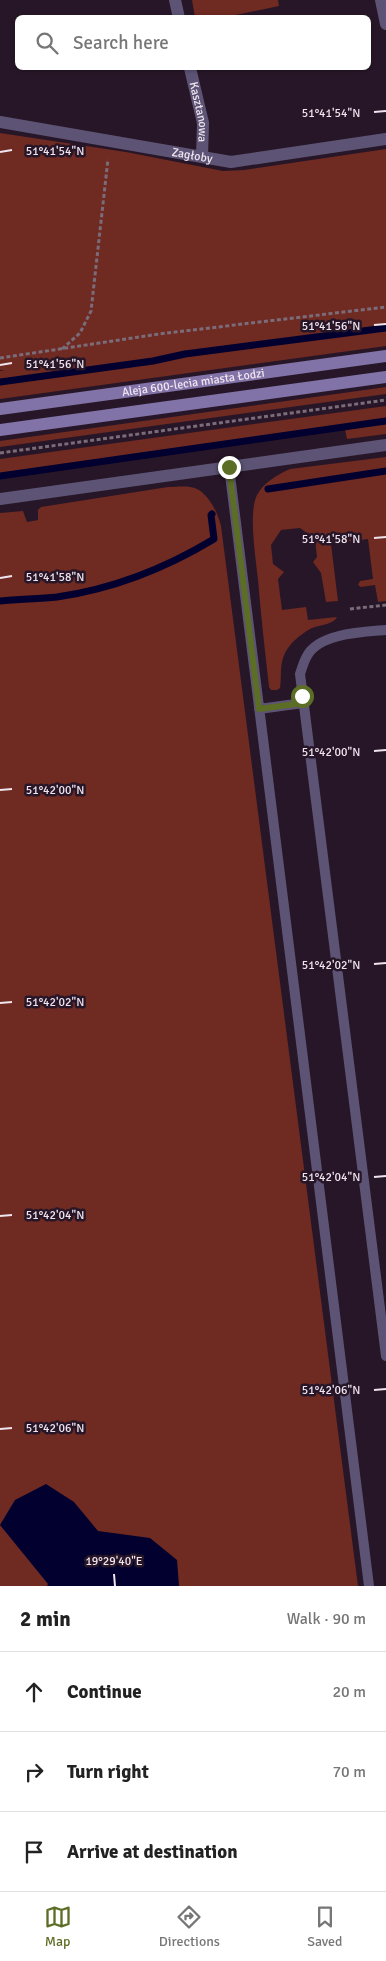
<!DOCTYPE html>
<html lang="en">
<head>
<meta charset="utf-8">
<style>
  body { margin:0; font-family:Signika,sans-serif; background:#f2f2f2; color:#222 }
  .stop { position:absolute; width:15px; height:15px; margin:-11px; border:4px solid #5c6d25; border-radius:50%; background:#fff }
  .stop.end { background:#5c6d25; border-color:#fff; box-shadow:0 1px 5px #0008 }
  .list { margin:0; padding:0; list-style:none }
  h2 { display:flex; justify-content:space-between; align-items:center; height:65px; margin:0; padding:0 20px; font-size:21px }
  h2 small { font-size:16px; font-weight:400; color:#767676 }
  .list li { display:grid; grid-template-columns:32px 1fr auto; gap:15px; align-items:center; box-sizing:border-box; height:80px; padding:0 20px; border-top:1px solid #e0e0e0 }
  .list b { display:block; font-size:19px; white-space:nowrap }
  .list em { font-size:16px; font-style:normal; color:#767676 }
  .icon { flex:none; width:28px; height:28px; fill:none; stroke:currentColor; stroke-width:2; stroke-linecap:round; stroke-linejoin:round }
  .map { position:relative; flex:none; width:386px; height:1586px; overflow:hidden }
  .search { position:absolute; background:#fff; box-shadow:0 1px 4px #0004; left:15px; right:15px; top:15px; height:55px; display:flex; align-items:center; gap:12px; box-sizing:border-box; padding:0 18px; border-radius:8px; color:#767676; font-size:19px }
  .sheet { height:305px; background:#fff }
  nav { display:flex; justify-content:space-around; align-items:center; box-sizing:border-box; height:70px; border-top:1px solid #e0e0e0; background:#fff; font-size:14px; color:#767676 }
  nav a { display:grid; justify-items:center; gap:2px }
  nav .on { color:#5c6d25 }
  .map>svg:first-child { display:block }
  .green { fill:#6f2a21 }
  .water { fill:#01002f }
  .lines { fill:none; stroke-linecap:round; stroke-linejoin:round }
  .stream { stroke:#01002f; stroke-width:7 }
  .path { stroke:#7b6c7a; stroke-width:3; stroke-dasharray:4 2.5; stroke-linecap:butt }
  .service { stroke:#5d5475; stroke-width:10 }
  .minor { stroke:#5d5475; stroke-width:12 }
  .secondary { stroke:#8173a7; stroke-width:12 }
  .route { stroke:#5c6d25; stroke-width:6 }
  .ticks { fill:none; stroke:#f0e4ef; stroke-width:2 }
  .labels { text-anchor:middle; stroke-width:5; stroke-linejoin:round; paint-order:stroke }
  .street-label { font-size:12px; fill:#f0e4ef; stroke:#271627 }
  .ticks-label { font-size:12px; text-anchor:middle; fill:#f0e4ef; stroke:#271627; stroke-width:5; stroke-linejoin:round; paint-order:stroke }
</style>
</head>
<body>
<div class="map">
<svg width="386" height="1586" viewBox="0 0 386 1586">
  <rect width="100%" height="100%" fill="#271627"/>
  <path class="green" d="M192,0h86l1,6 -53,11h-31z
    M0,133l126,19 97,19 21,-1 142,-21v197l-386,53v-28l5,-1h-5z
    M386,387v7l-386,53v-6z
    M386,406v28l-39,5 -3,-14 -344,50v-16z
    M386,457v144l-8,1 -3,-17 -14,2 -3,-2 2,-4 13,-2 -5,-40 -37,5 7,57 -12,1 -5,-29 -8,-11 4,-5 -2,-18 -15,-11 -19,2 -10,15 2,19 11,8 -6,7 4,31 24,-3 2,13 29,-3c-4,8 -19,8 -27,12 -10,6 -20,14 -25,24 -6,13 -3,23 -5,35l-3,2h-6l-2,-3c-4,-35 -8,-71 -11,-107 -2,-21 -10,-67 -1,-85 7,-13 20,-20 33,-26z
    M168,487c9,0 21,-2 29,2 12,6 21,24 24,37l137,1060h-358v-1073l23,-2 4,11 11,-2v-10l3,-3z"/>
  <path class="water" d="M46,1484l28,18 24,29 52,7 27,22 2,26h-132l1,-2 -48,-59 15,-25z"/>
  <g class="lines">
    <path class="stream" d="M0,382l153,-21 32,-7 201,-26
      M0,476l386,-55
      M268,489l118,-18
      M0,601c19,-2 38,-2 57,-4 56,-8 109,-29 157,-58l-3,-24 1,-1"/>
    <path class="path" d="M62,349l18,-16 11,-22 17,-152
      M0,358l159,-24 227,-27
      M0,453l386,-53
      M350,609l36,-4"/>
    <path class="service" d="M229,467l140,1119
      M386,630c-22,2 -67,3 -79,26 -3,5 -5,12 -7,18l86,682
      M259,709l44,-6"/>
    <g class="minor">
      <path d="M175,0l4,18"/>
      <path d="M381,0l5,24"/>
      <path id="s1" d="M190,68l13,55 -1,34"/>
      <path id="s2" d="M0,122l231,40 155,-23"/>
      <path d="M0,499l386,-54"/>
    </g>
    <g class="secondary">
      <path id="s3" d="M0,409l386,-53"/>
      <path d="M0,430l386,-53"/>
    </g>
  </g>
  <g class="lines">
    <path class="route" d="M229,467l30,242 44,-6 -1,-7"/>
  </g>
  <path class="ticks" d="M374,112l12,-1M0,152l12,-2M374,325l12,-1M0,365l12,-2M374,538l12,-1M0,578l12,-2M374,751l12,-1M0,790l12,-1M374,964l12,-1M0,1003l12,-1M374,1177l12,-1M0,1216l12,-1M374,1390l12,-1M0,1429l12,-1M114,1574l1,12"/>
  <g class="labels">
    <g class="street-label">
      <text dy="4" stroke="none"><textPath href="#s1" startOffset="45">Kasztanowa</textPath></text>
      <text dy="4" stroke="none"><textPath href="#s2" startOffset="195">Zagłoby</textPath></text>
      <text dy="4" stroke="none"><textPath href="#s3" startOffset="195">Aleja 600-lecia miasta Łodzi</textPath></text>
    </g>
  </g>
  <g class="ticks-label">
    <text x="331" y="117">51°41'54"N</text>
    <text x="55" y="155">51°41'54"N</text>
    <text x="331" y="330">51°41'56"N</text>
    <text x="55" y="368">51°41'56"N</text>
    <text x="331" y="543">51°41'58"N</text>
    <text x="55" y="581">51°41'58"N</text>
    <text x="331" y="756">51°42'00"N</text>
    <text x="55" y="794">51°42'00"N</text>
    <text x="331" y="969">51°42'02"N</text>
    <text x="55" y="1006">51°42'02"N</text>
    <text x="331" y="1181">51°42'04"N</text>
    <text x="55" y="1219">51°42'04"N</text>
    <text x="331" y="1394">51°42'06"N</text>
    <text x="55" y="1432">51°42'06"N</text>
    <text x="114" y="1565">19°29'40"E</text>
  </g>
</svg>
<div class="stop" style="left:302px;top:696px"></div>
<div class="stop end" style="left:229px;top:467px"></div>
<div class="search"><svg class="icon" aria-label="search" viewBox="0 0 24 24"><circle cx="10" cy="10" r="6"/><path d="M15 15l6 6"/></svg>Search here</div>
</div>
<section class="sheet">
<h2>2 min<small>Walk · 90 m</small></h2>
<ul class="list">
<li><svg class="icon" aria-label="ahead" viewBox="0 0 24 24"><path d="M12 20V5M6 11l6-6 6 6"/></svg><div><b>Continue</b></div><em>20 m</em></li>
<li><svg class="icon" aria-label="right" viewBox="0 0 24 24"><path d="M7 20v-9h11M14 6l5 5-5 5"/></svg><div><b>Turn right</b></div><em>70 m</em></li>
<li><svg class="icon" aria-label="arrive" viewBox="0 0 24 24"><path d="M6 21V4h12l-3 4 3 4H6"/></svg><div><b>Arrive at destination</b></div></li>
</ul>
</section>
<nav>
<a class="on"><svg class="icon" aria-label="map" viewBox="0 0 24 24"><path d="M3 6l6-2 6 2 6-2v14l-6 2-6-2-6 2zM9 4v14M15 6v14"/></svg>Map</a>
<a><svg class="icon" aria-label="directions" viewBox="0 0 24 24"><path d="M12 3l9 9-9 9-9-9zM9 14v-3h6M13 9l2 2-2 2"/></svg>Directions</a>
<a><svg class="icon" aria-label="saved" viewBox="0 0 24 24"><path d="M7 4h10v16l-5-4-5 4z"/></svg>Saved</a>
</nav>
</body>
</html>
